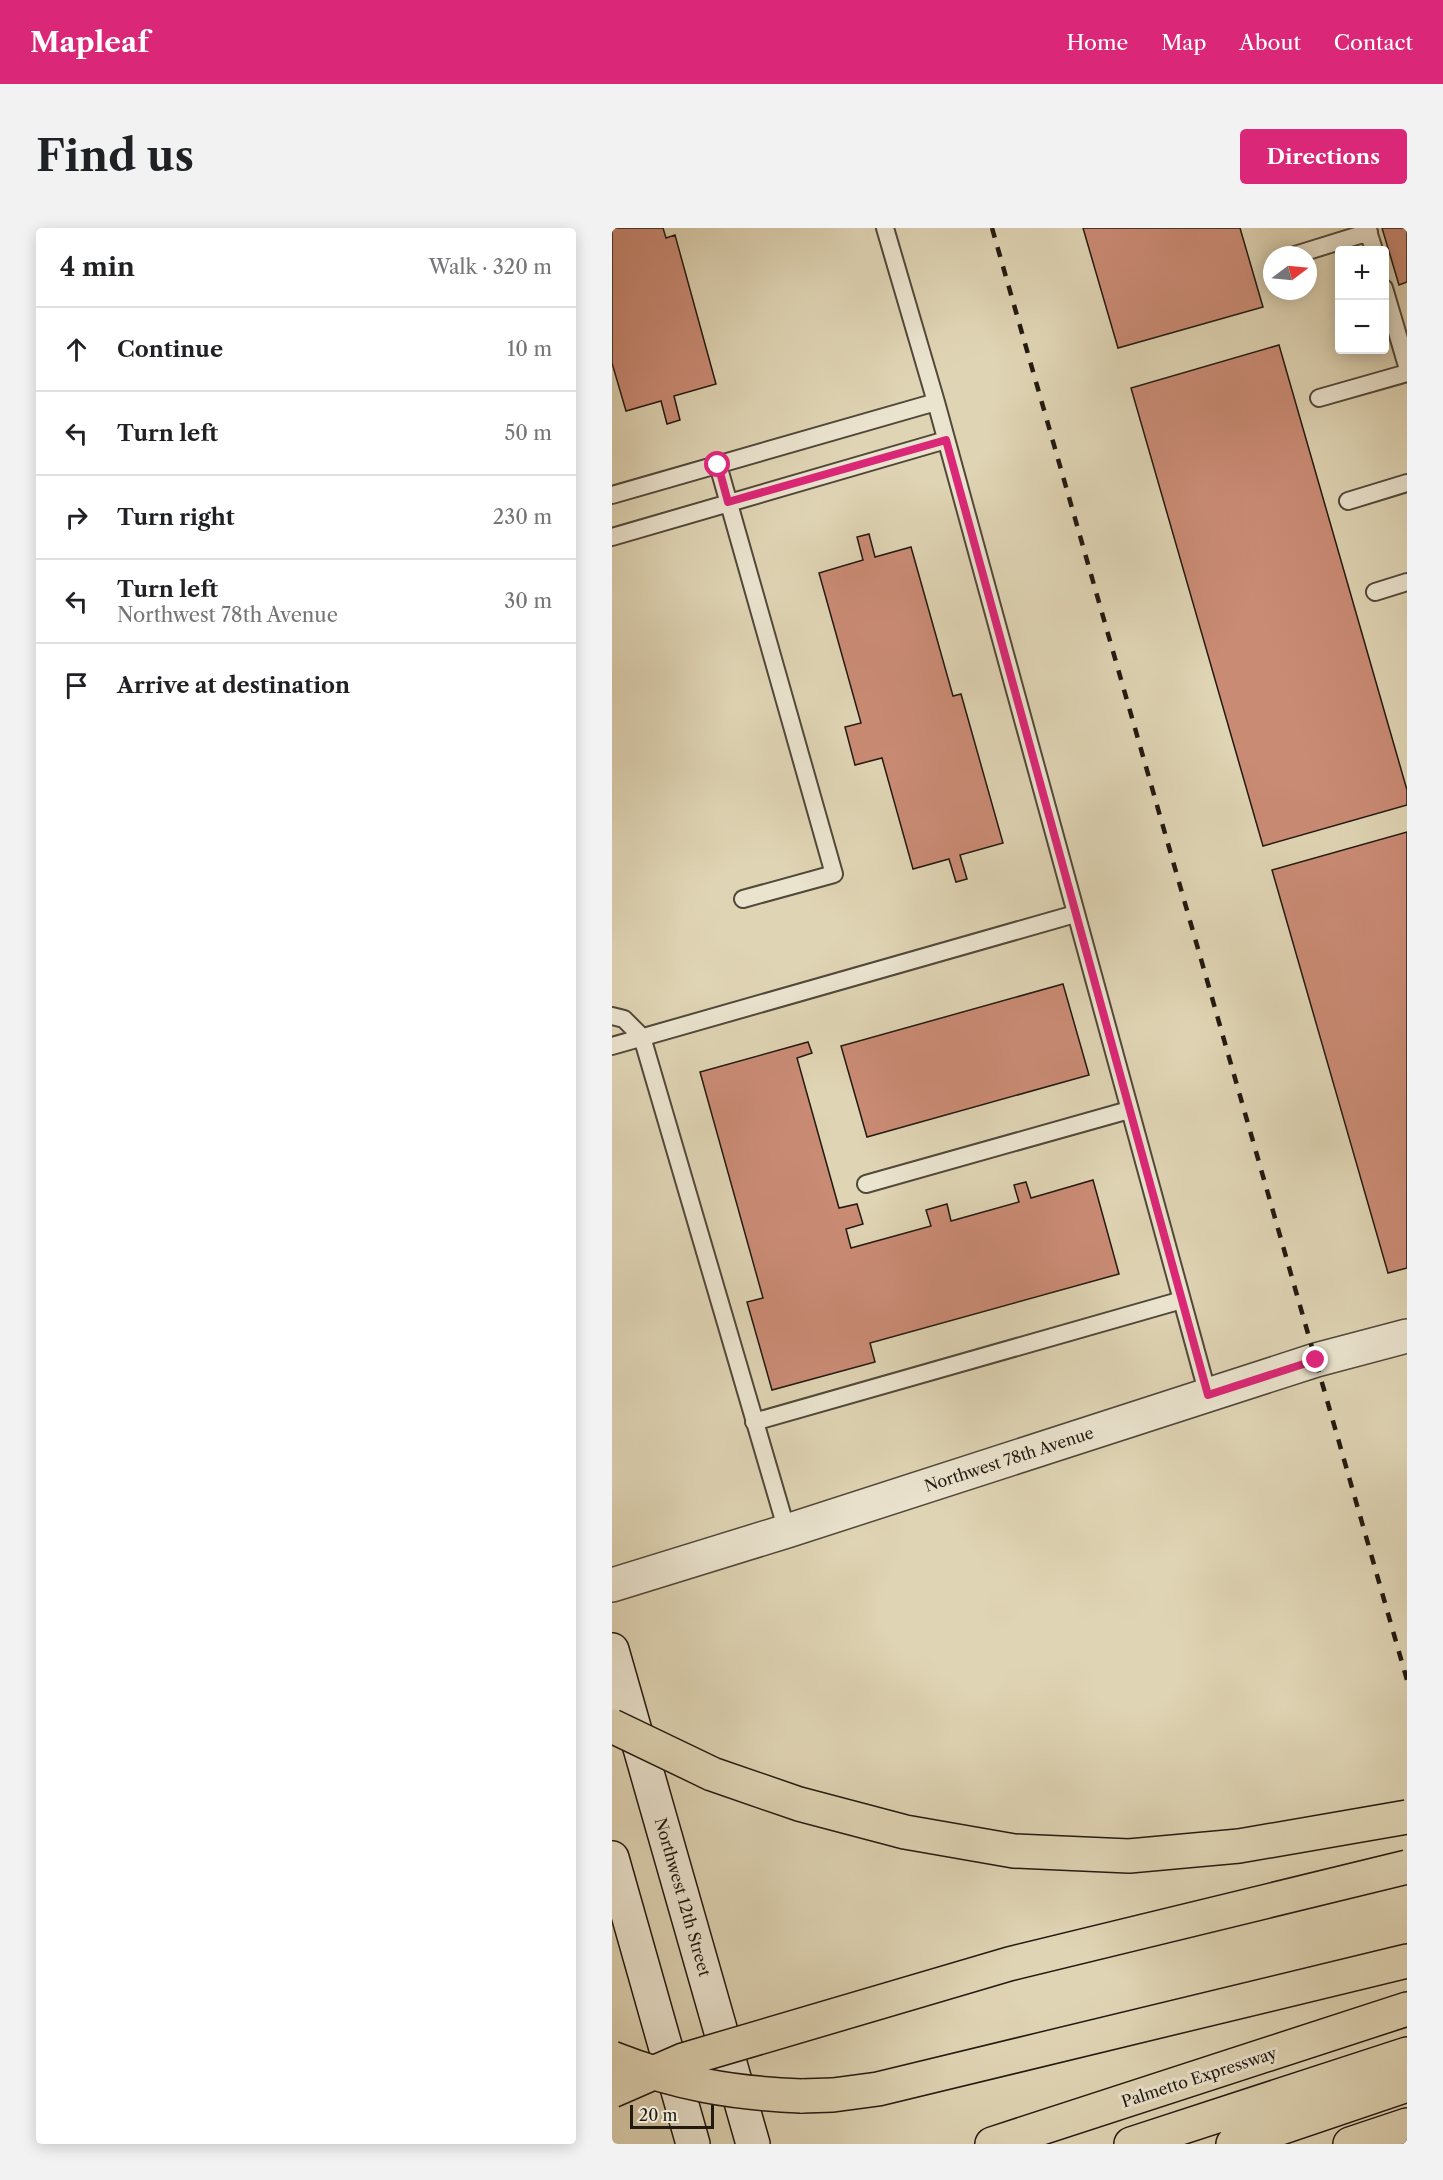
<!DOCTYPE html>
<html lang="en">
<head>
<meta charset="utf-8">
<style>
  body { margin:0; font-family:"Libre Caslon Text",serif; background:#f2f2f2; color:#202124 }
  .controls { position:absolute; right:18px; top:18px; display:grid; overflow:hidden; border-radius:6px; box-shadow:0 3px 15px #0003 }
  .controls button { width:54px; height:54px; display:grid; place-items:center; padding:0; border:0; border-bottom:2px solid #e0e0e0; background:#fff; color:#202124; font:30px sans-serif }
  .compass { position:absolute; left:651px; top:18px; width:54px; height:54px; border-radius:50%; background:#fff; box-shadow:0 3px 15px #0003; rotate:74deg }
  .scale { position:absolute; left:18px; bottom:15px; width:84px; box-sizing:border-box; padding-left:6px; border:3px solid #221911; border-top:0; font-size:16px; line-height:21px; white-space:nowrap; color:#221911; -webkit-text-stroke:4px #eae3ce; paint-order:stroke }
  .stop { position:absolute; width:18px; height:18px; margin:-14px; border:4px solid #db2777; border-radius:50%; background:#fff }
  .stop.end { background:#db2777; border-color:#fff; box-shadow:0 2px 6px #0008 }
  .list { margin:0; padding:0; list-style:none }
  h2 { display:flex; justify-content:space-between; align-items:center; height:78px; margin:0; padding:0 24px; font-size:26px }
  h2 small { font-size:20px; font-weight:400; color:#757577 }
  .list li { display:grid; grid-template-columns:39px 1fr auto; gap:18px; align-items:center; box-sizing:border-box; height:84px; padding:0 24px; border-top:2px solid #e0e0e0 }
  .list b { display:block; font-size:22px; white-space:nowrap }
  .list p { margin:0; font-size:20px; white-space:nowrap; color:#757577 }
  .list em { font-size:20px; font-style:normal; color:#757577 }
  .icon { flex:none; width:33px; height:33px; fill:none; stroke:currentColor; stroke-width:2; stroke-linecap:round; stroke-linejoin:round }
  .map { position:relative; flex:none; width:795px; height:1916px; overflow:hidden; border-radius:6px }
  header { display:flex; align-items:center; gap:36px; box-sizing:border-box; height:84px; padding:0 30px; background:#db2777; color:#fff }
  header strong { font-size:28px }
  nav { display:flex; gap:33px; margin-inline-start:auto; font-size:21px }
  .intro { display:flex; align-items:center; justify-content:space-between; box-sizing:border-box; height:144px; padding:0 36px }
  h1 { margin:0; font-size:42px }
  .button { padding:15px 27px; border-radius:6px; background:#db2777; color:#fff; font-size:21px; font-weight:700 }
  main { display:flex; gap:36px; padding:0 36px }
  aside { flex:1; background:#fff; border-radius:6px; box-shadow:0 3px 15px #0003 }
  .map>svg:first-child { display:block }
  .building { fill:#ca8b75; stroke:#221911; stroke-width:1.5 }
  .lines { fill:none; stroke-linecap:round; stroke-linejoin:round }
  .lane-casing { stroke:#51483a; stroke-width:20 }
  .street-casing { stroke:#51483a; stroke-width:36 }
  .secondary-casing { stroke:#221911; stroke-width:36 }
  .highway-casing { stroke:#221911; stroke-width:36 }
  .lane { stroke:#eae3ce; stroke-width:16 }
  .street { stroke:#eae3ce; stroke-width:33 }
  .secondary { stroke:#eae3ce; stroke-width:33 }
  .highway { stroke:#dfd4b4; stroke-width:33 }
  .rail { stroke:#221911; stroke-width:4.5; stroke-dasharray:10 10; stroke-linecap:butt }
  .highway-bridge-casing { stroke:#221911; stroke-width:36; stroke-linecap:butt }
  .highway-bridge { stroke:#dfd4b4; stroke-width:33 }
  .route { stroke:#db2777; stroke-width:8 }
  .labels { text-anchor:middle; stroke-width:6; stroke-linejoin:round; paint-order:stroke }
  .street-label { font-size:16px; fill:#221911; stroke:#eae3ce }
</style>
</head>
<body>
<header>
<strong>Mapleaf</strong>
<nav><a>Home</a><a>Map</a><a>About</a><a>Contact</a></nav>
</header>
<div class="intro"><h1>Find us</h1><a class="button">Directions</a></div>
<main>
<aside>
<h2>4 min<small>Walk · 320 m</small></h2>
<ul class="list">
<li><svg class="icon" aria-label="ahead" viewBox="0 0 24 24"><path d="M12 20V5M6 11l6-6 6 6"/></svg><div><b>Continue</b></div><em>10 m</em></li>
<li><svg class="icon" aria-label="left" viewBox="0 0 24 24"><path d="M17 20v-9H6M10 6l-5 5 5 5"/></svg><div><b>Turn left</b></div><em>50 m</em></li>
<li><svg class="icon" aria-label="right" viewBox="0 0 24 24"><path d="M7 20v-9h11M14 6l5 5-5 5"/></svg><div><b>Turn right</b></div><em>230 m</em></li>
<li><svg class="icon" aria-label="left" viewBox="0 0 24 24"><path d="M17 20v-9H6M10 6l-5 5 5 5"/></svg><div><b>Turn left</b><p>Northwest 78th Avenue</p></div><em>30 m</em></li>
<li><svg class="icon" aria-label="arrive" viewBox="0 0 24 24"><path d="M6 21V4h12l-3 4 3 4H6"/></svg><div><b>Arrive at destination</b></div></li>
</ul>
</aside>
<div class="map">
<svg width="795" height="1916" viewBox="0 0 795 1916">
  <rect width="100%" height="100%" fill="#dfd4b4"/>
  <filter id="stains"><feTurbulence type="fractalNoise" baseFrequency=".00333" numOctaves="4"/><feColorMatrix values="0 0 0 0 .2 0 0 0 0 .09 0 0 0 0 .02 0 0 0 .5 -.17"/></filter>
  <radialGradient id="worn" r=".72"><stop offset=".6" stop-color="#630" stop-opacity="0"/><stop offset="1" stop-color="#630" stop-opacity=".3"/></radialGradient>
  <path class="building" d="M0,0h51l3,10 9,-3 41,149 -42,12 6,24 -13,4 -6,-23 -35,10 -14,-48z
    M471,0h157l23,79 -145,41z
    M770,0h25v54l-8,3z
    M667,117l128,445v15l-144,41 -132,-458z
    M257,306l6,23 36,-10 42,149 8,-2 42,149 -43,12 7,24 -11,3 -7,-23 -36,10 -31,-111 -27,7 -10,-38 16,-4 -42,-150 44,-13 -6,-23z
    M795,604v436l-19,5 -116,-403z
    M451,756l26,91 -222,62 -26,-91z
    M196,814l4,11 -15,5 42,150 18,-4 6,20 -17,5 5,19 80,-22 -5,-16 21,-6 4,17 68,-19 -5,-17 12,-3 5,16 62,-18 26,94 -249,69 5,19 -103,28 -25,-88 16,-4 -63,-226z"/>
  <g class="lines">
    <g class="lane-casing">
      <path id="lane" d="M273,0l51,174 272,993
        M755,0l7,22
        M683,27l74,-23
        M772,60l23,78
        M707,170l88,-25
        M106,237l116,409 -91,25
        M0,267l324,-93
        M736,273l59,-18
        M0,309l334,-97
        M763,364l32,-10
        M0,788l12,3 18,18 145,494
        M0,818l463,-132
        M254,956l263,-74
        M142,1194l428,-122"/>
    </g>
    <g class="street-casing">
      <path id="street" d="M0,1357l175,-54 529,-171 91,-24"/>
    </g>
    <g class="secondary-casing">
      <path id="secondary" d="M0,1422l141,494
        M0,1630l81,286"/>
    </g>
    <g class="highway-casing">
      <path id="highway" d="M189,1868l32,-1 45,-6 529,-128
        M380,1916l415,-135
        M519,1916l276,-90
        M621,1916l174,-59
        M738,1916l57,-19"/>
    </g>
    <use href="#lane" class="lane"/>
    <use href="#street" class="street"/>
    <use href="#secondary" class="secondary"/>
    <use href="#highway" class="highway"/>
    <path class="rail" d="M380,0l415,1452"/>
    <g class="highway-bridge-casing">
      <path id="highway-bridge" d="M0,1498l100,48 87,30 106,28 109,19 115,5 110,-10 168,-29
        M0,1830c66,26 119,35 189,38
        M0,1863l71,-31 326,-96 398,-97"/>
    </g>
    <use href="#highway-bridge" class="highway-bridge"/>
  </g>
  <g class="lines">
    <path class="route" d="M106,237l10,37 218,-62 262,955 108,-35"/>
  </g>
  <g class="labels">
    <g class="street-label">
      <text transform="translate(397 1231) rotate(-18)" y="6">Northwest 78th Avenue</text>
      <text transform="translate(71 1669) rotate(74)" y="6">Northwest 12th Street</text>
      <text transform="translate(587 1849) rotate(-18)" y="6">Palmetto Expressway</text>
    </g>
  </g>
  <rect width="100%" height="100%" filter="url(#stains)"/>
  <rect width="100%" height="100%" fill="url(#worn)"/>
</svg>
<div class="controls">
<button>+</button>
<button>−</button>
</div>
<svg class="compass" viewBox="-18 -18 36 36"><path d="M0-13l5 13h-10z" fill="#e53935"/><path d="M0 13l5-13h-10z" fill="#757577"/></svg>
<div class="scale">20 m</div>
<div class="stop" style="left:106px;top:237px"></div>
<div class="stop end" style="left:704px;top:1132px"></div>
</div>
</main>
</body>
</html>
